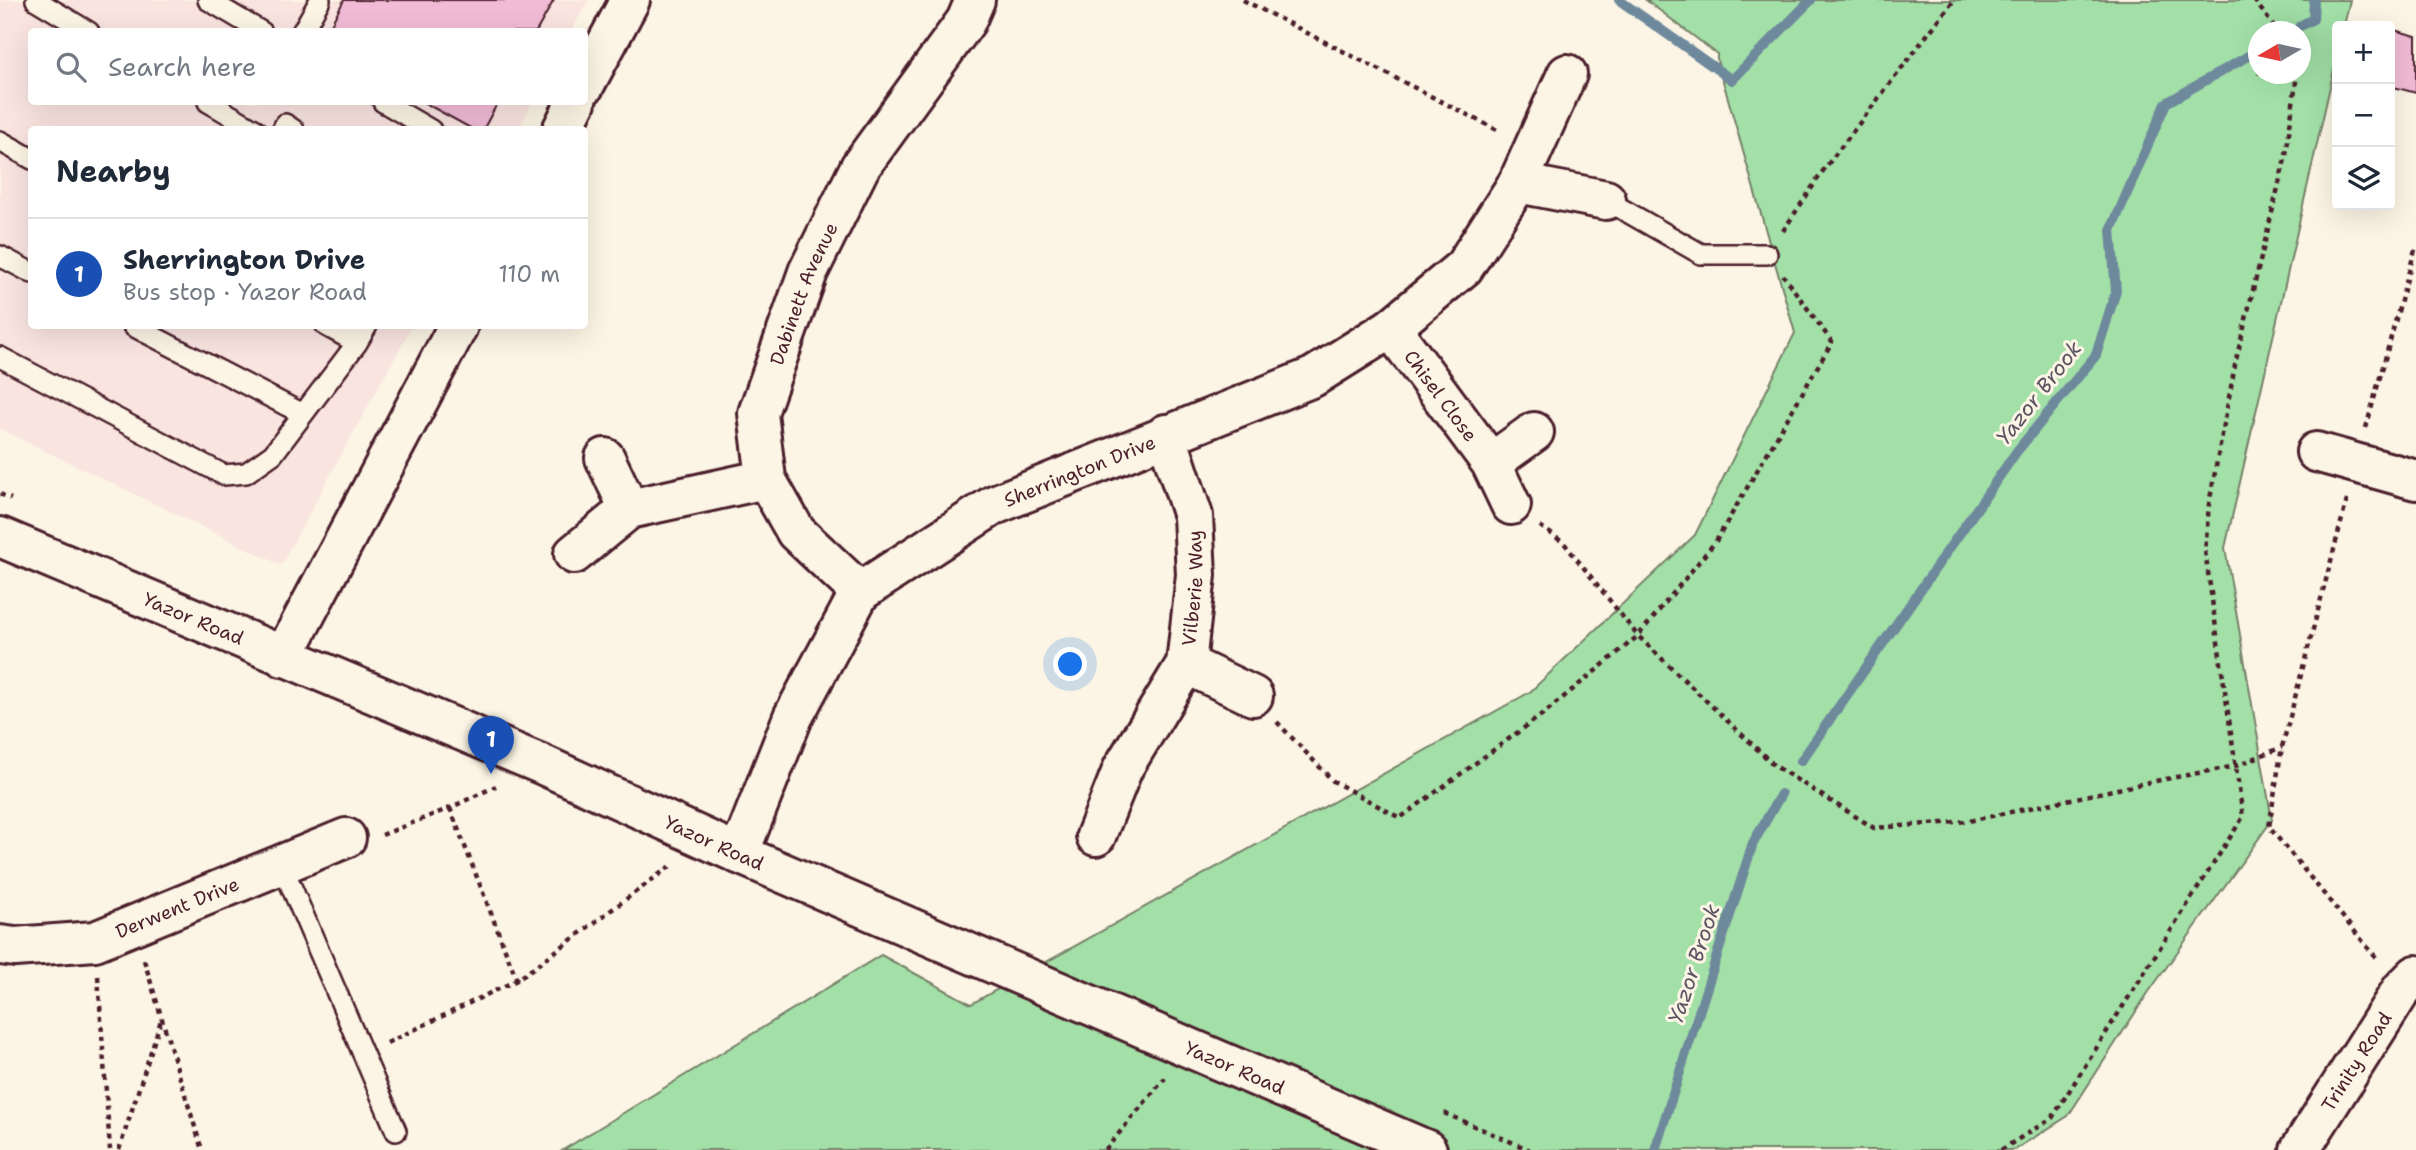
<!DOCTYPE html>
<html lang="en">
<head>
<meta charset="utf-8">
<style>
  body { margin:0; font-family:"Shantell Sans",sans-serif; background:#f6f6f7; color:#1f2937 }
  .controls { position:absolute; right:21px; top:21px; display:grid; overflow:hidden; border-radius:7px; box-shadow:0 7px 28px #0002 }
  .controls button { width:63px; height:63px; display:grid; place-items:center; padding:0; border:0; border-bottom:2px solid #e0e1e3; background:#fff; color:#1f2937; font:35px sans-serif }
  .compass { position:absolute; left:2248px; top:21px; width:63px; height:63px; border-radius:50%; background:#fff; box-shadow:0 7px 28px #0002; rotate:261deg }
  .you { position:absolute; left:1071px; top:665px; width:24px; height:24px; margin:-18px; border:5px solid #fff; border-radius:50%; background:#1a73e8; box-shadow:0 0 0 10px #1a73e833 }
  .badge { display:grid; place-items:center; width:46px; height:46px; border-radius:50%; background:#0f766e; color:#fff; font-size:23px; font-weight:700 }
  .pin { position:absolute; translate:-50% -58px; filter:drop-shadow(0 2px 4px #0008) }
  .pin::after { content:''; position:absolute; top:37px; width:24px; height:21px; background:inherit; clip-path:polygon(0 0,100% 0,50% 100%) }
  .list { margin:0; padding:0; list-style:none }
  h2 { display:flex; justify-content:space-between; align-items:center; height:91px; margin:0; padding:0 28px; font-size:30px }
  h2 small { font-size:23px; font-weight:400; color:#747a83 }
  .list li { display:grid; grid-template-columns:46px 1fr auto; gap:21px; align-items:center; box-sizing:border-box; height:112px; padding:0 28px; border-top:2px solid #e0e1e3 }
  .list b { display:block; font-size:26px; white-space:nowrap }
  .list p { margin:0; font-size:23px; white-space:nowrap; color:#747a83 }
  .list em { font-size:23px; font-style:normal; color:#747a83 }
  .icon { flex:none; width:38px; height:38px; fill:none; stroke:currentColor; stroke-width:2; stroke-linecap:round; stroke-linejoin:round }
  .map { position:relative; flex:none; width:2416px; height:1150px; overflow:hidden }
  .search { position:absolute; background:#fff; box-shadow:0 7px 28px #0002; left:28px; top:28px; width:560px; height:77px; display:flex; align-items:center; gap:18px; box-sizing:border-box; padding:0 24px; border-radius:7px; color:#747a83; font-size:26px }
  .panel { position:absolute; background:#fff; box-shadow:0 7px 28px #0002; left:28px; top:126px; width:560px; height:203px; border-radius:7px }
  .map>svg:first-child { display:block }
  .built { fill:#f9e4e0 }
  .green { fill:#a2e0a7; stroke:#768069; stroke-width:2; fill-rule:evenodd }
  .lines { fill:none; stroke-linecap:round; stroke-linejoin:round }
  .stream { stroke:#6e889c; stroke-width:10 }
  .building { fill:#f1bbd6; stroke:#4a1f2b; stroke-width:2 }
  .lane-casing { stroke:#4a1f2b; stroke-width:24 }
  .street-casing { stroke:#4a1f2b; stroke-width:44 }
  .secondary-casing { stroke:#4a1f2b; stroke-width:44 }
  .path { stroke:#4a1f2b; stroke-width:4.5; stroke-dasharray:5 5; stroke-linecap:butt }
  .lane { stroke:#fcf5e5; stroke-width:19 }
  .street { stroke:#fcf5e5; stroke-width:38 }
  .secondary { stroke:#fcf5e5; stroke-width:38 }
  .labels { text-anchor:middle; stroke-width:6; stroke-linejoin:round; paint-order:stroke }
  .street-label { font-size:19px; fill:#4a1f2b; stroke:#fcf5e5 }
  .water-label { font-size:21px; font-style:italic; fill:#5c5463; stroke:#fcf5e5 }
</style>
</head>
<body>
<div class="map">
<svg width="2416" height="1150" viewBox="0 0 2416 1150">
  <rect width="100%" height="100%" fill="#fcf5e5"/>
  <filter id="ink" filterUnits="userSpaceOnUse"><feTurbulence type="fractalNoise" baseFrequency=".0143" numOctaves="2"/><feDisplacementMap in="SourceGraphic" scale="14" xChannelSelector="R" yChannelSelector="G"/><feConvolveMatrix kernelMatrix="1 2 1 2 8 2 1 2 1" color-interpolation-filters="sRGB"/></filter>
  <g filter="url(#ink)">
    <path class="built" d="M0,0h589l-18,31 -539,1v70h501l-15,27 -486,1v196h380l-131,239 -281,-136z"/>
    <path class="green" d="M1646,0h704l-6,26h-7v30l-112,492 47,272 -124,173 -80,123 -54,34h-1451l318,-195 90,49 559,-312 165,-157 100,-202 -78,-273v-6zM2258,32h42v42h-42z"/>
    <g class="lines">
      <path class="stream" d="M1619,0l113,80 79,-80
        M2300,26l13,-7 1,-19
        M1801,761l216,-310 79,-96 20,-64 -5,-61 55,-127 91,-52
        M1655,1150l98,-307 28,-49"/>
    </g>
    <path class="building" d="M344,0h210l-18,32h-209z
      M2394,30l22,6v57l-26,-7v-41z
      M423,102h75l-15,28h-9z"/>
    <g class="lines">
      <g class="lane-casing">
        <path id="lane" d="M36,0l53,32
          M208,0l54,32
          M302,32l18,-32
          M208,102l48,28
          M383,102l48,28
          M282,130l3,-6 9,6
          M0,141l32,18
          M1606,200l95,54h66
          M0,256l32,17
          M133,326l170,88
          M326,326l31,17
          M0,357l224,118 22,-2 27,-19 84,-111 10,-17
          M282,865l114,266"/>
      </g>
      <g class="street-casing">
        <g id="street">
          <path d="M584,86l46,-86"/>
          <path d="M562,130l14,-28"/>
          <path d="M1518,183l88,17"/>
          <path id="s1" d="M1391,328l100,135 20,42"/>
          <path d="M2316,452l100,28"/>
          <path d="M605,458l24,51"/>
          <path d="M1491,463l43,-31"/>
          <path d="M574,554l55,-45 137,-30"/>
          <path id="s2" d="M860,592l-64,-60 -30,-53 -8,-66 50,-141 52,-105 106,-146 9,-21"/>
          <path d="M283,657l175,-331"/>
          <path d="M1186,664l67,32"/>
          <path id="s3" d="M1096,836l27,-68 63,-104 10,-89 -3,-59 -27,-82"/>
          <path id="s4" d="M739,854l54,-137 67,-125 134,-87 319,-128 78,-49 73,-61 54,-84 49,-109"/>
          <path id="s5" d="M0,945l15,2 80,-6 251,-103"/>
          <path id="s6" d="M2300,1150l102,-161 14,-14"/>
        </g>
      </g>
      <g class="secondary-casing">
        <g id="secondary">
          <path id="s7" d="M0,537l541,227 198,90 688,296"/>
        </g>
      </g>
      <path class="path" d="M1243,0l258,132
        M2254,0l24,32
        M1783,231l42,-63 129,-168
        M2366,428l50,-182
        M0,494l11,5
        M2347,500l-65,247 -13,80 110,134
        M1540,526l24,17 74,93 137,130 99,62 95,-7 181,-39 86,-16 46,-19
        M1277,722l56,59 67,37 143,-104 95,-78 78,-95 116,-199 -49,-67
        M450,808l67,172
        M382,835l68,-27 46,-22
        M144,960l58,190
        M98,976l12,174
        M387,1043l130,-63 155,-115
        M1444,1113l86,37
        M119,1150l43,-133
        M1105,1150l60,-72
        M2001,1150l51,-32 191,-301 -38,-266 4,-47 27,-144 50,-205 11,-81"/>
      <use href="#lane" class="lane"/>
      <use href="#street" class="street"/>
      <use href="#secondary" class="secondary"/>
    </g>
  </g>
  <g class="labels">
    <g class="street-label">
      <text dy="7" stroke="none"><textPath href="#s2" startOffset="343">Dabinett Avenue</textPath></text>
      <text dy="7" stroke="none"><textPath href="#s1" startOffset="84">Chisel Close</textPath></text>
      <text dy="7" stroke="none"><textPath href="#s4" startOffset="541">Sherrington Drive</textPath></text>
      <text dy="7" stroke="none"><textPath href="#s3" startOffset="271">Vilberie Way</textPath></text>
      <text dy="7" stroke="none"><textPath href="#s7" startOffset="210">Yazor Road</textPath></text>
      <text dy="7" stroke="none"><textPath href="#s7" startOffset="777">Yazor Road</textPath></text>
      <text dy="7" stroke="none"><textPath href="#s5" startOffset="184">Derwent Drive</textPath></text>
      <text dy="7" stroke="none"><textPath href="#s6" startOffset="105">Trinity Road</textPath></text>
      <text dy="7" stroke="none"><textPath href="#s7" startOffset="1344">Yazor Road</textPath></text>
    </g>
    <g class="water-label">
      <text transform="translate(2039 393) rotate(-52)" y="7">Yazor Brook</text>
      <text transform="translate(1694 964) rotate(-72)" y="7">Yazor Brook</text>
    </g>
  </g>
</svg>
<div class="controls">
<button>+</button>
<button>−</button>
<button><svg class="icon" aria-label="layers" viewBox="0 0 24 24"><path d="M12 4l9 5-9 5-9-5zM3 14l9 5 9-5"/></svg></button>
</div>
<svg class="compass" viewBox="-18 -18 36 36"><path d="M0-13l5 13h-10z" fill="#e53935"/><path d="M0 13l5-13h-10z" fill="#747a83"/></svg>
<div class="you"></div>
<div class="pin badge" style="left:491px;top:774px;background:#1a4fb4">1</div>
<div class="search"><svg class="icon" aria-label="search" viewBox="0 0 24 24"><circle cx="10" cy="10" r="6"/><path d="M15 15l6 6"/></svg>Search here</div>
<section class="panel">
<h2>Nearby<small></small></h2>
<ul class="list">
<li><span class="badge" style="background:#1a4fb4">1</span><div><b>Sherrington Drive</b><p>Bus stop · Yazor Road</p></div><em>110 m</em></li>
</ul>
</section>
</div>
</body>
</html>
